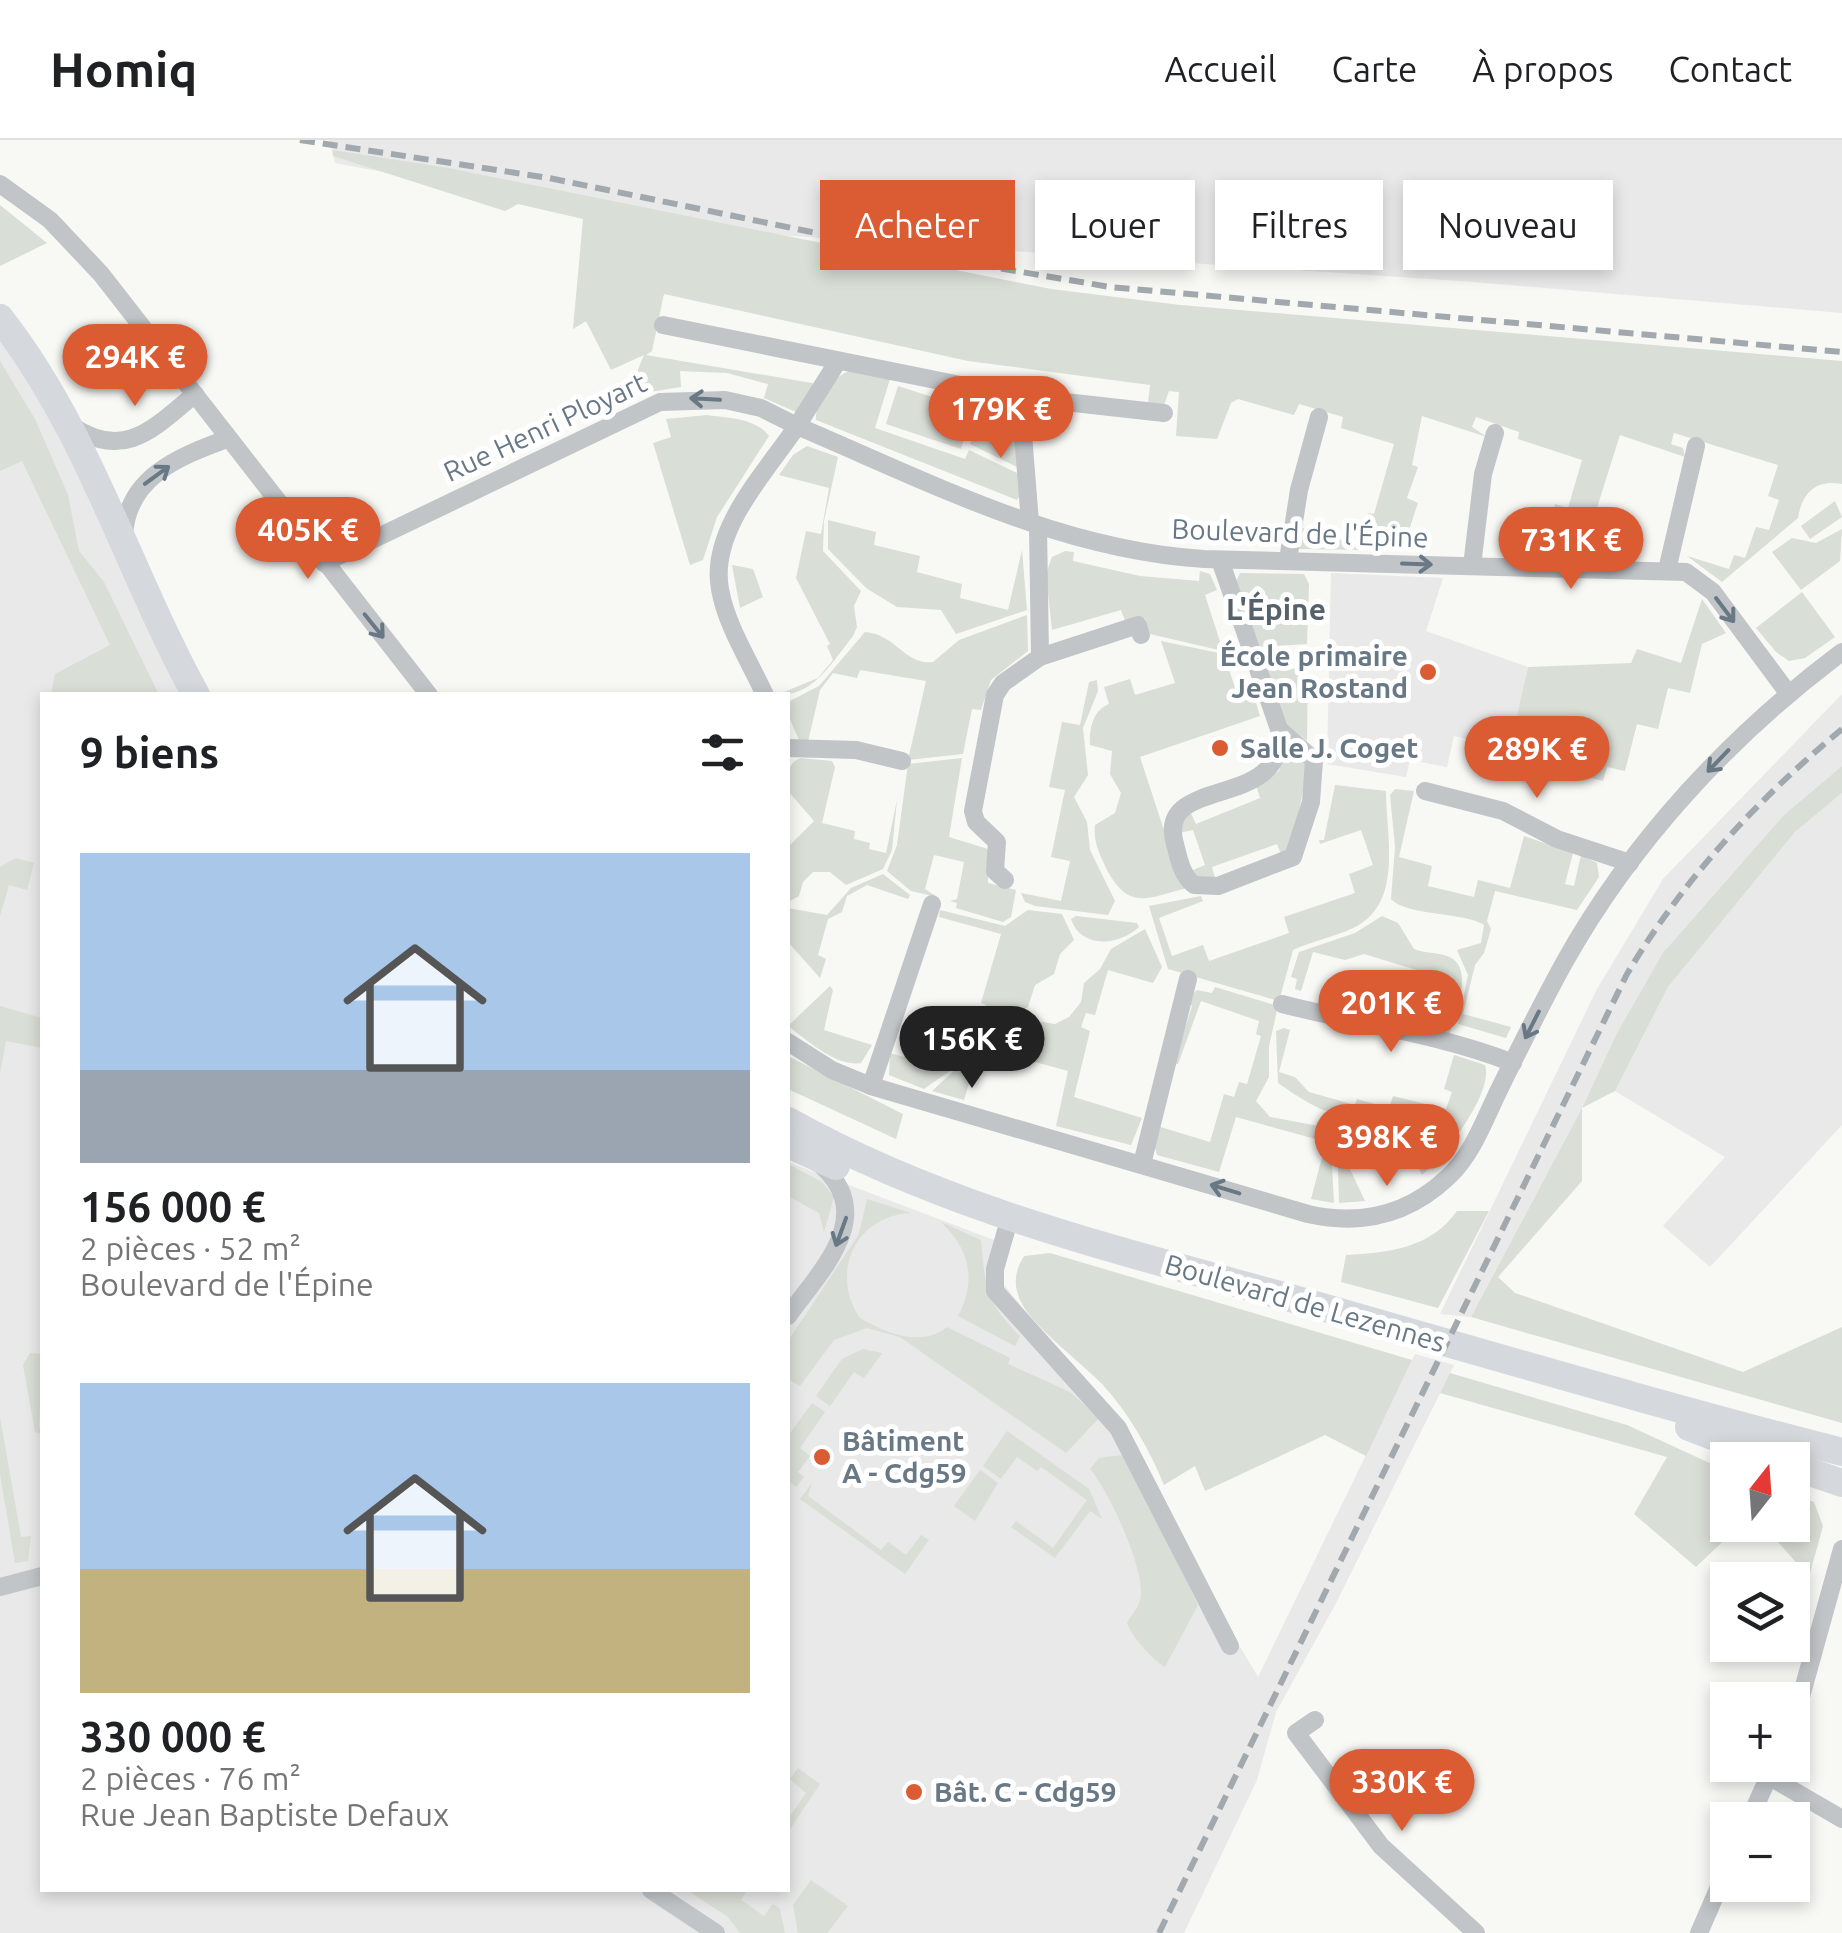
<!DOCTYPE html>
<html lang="fr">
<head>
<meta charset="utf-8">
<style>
	body { margin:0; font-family:Ubuntu,sans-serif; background:#f6f6f6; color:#202124; height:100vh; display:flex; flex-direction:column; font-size:38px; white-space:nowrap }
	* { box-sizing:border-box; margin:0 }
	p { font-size:32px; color:#757577 }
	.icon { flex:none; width:55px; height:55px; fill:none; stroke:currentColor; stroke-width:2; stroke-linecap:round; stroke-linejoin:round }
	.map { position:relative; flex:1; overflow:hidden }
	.drawer { position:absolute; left:40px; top:552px; width:750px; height:1200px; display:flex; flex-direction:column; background:#fff; border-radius:0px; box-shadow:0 5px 15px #0003 }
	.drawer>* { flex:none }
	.hud { position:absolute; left:820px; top:40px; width:870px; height:90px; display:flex; gap:20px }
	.needle { width:65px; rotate:17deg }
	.tools { position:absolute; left:1710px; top:1302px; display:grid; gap:20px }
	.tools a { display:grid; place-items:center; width:100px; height:100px; border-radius:0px; background:#fff; box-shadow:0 5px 15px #0003; font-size:50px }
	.price { position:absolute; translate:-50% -85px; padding:0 22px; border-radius:35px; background:#db5b32; color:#fff; font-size:32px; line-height:65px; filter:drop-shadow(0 2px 5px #0008) }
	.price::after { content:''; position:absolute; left:50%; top:60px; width:30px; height:22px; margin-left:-15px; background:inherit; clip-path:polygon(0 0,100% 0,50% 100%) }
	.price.current { background:#222; color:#fff }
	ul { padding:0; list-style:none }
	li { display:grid; align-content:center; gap:20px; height:530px; padding:0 40px }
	li span { display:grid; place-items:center; height:310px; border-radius:0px; color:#555 }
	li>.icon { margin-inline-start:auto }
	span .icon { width:180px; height:180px; fill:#fffc; stroke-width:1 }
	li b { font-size:42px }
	h2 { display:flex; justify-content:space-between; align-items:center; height:120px; padding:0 40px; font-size:42px }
	.pill { padding:0 35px; border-radius:0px; background:#fff; box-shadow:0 5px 15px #0003; font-size:35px; line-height:90px }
	.pill.current { background:#db5b32; color:#fff }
	header { display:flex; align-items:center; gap:60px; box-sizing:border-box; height:140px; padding:0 50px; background:#fff; border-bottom:2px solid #e0e0e0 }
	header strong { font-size:48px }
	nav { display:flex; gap:55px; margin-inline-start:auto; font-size:35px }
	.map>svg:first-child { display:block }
	.built { fill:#e8e9e8 }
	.green { fill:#d9ded6 }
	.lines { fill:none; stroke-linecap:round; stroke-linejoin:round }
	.street { stroke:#c1c5c8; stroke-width:18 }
	.primary { stroke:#d5d9dd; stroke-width:28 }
	.rail { stroke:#a2a9ae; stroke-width:6; stroke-dasharray:15 8; stroke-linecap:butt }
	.oneway { stroke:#687885 }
	.poi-dot { fill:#db5b32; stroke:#fff; stroke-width:4 }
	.labels { text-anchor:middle; stroke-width:10; stroke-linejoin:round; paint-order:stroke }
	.street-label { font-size:28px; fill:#687885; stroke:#fff }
	.poi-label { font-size:28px; font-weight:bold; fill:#687885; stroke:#fff; text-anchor:start }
	.neighbourhood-label { font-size:30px; font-weight:bold; fill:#56616a; stroke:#fff }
</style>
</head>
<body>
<header>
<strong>Homiq</strong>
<nav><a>Accueil</a><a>Carte</a><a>À propos</a><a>Contact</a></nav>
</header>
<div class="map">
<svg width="1842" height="1793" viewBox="0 0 1842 1793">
	<rect width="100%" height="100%" fill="#f8f8f5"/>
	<g class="built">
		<polygon points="329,0 1842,0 1842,173 1474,142 687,89 335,23"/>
		<polygon points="0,171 196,555 42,555 42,1750 788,1750 788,1022 1010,1106 1000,1140 1078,1236 1258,1537 1415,1214 1454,1225 1335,1465 1276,1572 1257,1640 1184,1793 0,1793"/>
		<polygon points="1331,433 1443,438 1426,491 1528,527 1510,609 1454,596 1447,627 1410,620 1406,637 1327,624"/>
		<polygon points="1842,554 1842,626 1785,674 1616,895 1582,968 1471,1177 1440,1174 1597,849 1663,739"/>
		<polygon points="1842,653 1842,985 1710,1127 1663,1086 1725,1017 1615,951 1668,847 1795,692"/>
	</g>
	<g class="green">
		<path d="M 333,10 L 448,28 L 1051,149 L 1180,165 L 1842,221 L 1842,344 C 1816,339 1802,353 1798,378 L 1722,442 L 1687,416 L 1729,429 L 1734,415 L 1745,418 L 1756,387 L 1769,390 L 1779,360 L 1768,356 L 1778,325 L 1674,293 L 1671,304 L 1683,308 L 1685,317 L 1620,295 L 1595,374 L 1606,379 L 1599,401 L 1550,400 L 1545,414 L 1529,413 L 1535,394 L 1545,396 L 1555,364 L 1568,368 L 1582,320 L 1518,299 L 1519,292 L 1476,277 L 1472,287 L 1487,297 L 1422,276 L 1412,325 L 1418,327 L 1407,358 L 1418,363 L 1402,411 L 1399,397 L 1367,395 L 1363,410 L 1298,409 L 1299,387 L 1358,404 L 1368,373 L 1374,374 L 1394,304 L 1341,288 L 1343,277 L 1299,264 L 1294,275 L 1238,259 L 1231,263 L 1217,299 L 1176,296 L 1179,252 L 1169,251 L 1164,265 L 1148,264 L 1150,245 L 968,221 L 664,154 L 652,211 L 646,215 L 818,244 L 796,272 L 764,258 L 768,244 L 727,233 L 680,231 L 681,247 L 643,253 L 637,232 L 644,215 L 611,230 L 586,181 L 573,189 L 583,79 L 518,64 L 505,71 L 333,16 Z"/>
		<polygon points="0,65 47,103 0,126"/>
		<polygon points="0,221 35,279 68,355 79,411 104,442 159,555 51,555 55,534 110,505 22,321 0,331"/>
		<path d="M 849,231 L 890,239 L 875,288 L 965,319 L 969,310 L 1021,335 L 1022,352 L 1017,360 L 816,280 C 815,261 831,238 849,231 Z"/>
		<polygon points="898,246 973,270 961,309 886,284"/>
		<polygon points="986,258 1013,264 1021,329 970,304"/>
		<path d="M 707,275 C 727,278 756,278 769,296 L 717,377 L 703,420 L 690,425 L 653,303 L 671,297 L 666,279 Z"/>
		<path d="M 807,306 L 838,317 L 824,381 L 823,411 L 861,451 L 854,466 L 857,487 L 853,496 C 832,522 813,557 779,554 L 818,538 L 833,520 L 827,506 L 830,504 L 796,438 L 806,391 L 821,394 L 829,348 L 779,335 L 793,315 Z"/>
		<polygon points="1835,361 1842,377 1810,399 1801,386"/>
		<polygon points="828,380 876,392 874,405 920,416 917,432 962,444 960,458 1008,470 1022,410 1027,470 956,494 941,470 897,467 866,448 828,409"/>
		<polygon points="1842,389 1840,421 1801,450 1772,412 1792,398 1816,403"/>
		<polygon points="1065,411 1074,412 1073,421 1140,436 1199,441 1200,431 1210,434 1217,450 1205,455 1223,511 1150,494 1145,478 1126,483 1121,470 1052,490 1046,434 1052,417"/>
		<polygon points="732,425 753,429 763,457 740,468"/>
		<polygon points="1240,433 1304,434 1309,444 1307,504 1260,507 1236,442"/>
		<polygon points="1802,452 1835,497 1805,518 1789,521 1776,512 1756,488"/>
		<polygon points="1702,459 1726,493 1702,504 1690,553 1668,548 1658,589 1637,584 1625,631 1607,627 1603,641 1534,624 1535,618 1509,611 1528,527 1631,523 1637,509 1681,523"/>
		<path d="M 1027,475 L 1028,511 L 991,540 L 981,570 L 972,569 L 963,614 L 908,620 L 926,541 L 860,530 L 857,538 L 833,533 L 820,550 L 808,602 L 799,600 L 788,575 L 788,562 L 819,546 L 865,492 C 897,495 904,525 933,522 L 959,500 Z"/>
		<path d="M 1161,501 L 1224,514 L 1237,554 L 1252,549 L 1260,576 L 1140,617 L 1177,730 L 1187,748 C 1148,758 1129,771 1107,730 C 1100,715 1093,702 1095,685 L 1115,673 L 1121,653 L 1110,634 L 1112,611 L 1090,605 C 1089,589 1093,570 1109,564 L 1104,547 L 1130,539 L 1135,555 L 1175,543 Z"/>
		<polygon points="1308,528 1307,601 1283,581 1264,530"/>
		<polygon points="1097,540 1098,551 1083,588 1088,635 1074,657 1087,682 1090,710 1115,761 1108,775 1035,766 1025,762 1021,753 1061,761 1070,721 1051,717 1065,650 1049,647 1062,582 1080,585 1089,542"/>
		<polygon points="1286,605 1308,625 1292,707 1282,717 1277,704 1212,727 1216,741 1196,737 1193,730 1205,725 1193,690 1179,693 1183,676 1190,671 1196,684 1260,658 1256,645 1279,631"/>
		<path d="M 801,618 L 832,621 L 835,627 L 822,683 L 855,691 L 854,699 L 870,703 L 869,709 L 886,713 L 897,660 L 892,710 L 883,729 L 846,745 L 830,732 L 813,732 L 803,742 L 799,756 L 788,762 L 788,707 L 814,681 L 788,651 C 787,637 787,622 801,618 Z"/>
		<polygon points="962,618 949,697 988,709 988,743 1016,750 1011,777 1003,782 956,768 957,763 950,761 957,759 964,722 934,715 925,749 937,757 911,751 887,731 897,705 908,624"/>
		<polygon points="1842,626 1842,653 1795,692 1668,847 1615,951 1582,968 1582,1041 1498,1137 1515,1153 1743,1232 1842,1187 1842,1283 1471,1177 1582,968 1616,895 1663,813 1785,674"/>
		<path d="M 1335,645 L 1386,651 C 1386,696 1404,764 1353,788 C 1334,797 1313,801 1293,810 L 1279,861 L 1168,829 L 1149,766 L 1201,756 L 1203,761 L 1159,778 L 1172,816 L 1203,805 L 1209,821 L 1289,793 L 1284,777 L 1355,753 L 1349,734 L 1373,725 L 1361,690 L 1320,704 L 1319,700 L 1324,700 Z"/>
		<path d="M 1395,649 L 1414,651 L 1399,717 L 1432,726 L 1428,746 L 1474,757 L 1478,740 L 1510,748 L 1524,696 L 1573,713 L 1565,744 L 1574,746 L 1581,715 L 1597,723 L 1599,737 L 1577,770 L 1495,751 L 1487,781 L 1491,789 L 1484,813 L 1475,825 L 1463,874 L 1511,887 L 1506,898 L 1458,884 L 1468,835 L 1457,810 L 1481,803 L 1484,785 C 1465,772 1406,776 1391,759 L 1395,707 L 1390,655 Z"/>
		<polygon points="16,718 34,723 27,750 9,745 0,776 0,727"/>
		<polygon points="883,734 910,755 908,759 867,745 847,756 842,772 828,779 818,815 826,819 820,838 788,802 788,768 827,775 851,748"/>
		<polygon points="940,770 1005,786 1028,770 1062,774 1074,800 1060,814 1054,834 1035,845 1028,867 986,892 951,930 924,949 889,935 890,913 949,930 964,883 980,887 986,865 981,863 1001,794 939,777"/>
		<path d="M 1076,776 L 1137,783 L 1139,787 C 1119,806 1081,809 1071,779 Z"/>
		<path d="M 1382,776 L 1398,783 L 1414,809 C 1425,814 1444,812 1453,819 C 1473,834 1454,877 1449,896 L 1444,894 L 1456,842 L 1364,814 L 1345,820 L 1313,812 L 1301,851 L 1295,849 L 1297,839 L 1291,837 L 1299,812 L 1355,793 Z"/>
		<polygon points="1145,789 1162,827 1153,843 1108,830 1095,875 1086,873 1081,887 1090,891 1074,957 1142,978 1131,1005 1056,986 1068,931 980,907 964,960 932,951 1005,884 1024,879 1055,884 1069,877 1081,862 1084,843 1100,829 1111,809"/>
		<path d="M 830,846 L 833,850 L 824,890 L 872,905 L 861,923 C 836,927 807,900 788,886 Z"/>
		<polygon points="1215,847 1278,866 1269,906 1269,937 1256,961 1270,977 1330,988 1334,1063 1311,1059 1326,1002 1236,977 1219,1032 1157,1015 1153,1001 1157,986 1210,1002 1224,954 1234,957 1239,942 1247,944 1261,896 1256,894 1259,881 1201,861 1178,924 1169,923 1176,917 1192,866 1187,859 1197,850 1212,853"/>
		<polygon points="0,866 42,878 42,908 6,901 0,933"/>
		<path d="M 1284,888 L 1290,890 L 1279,932 L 1295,937 L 1309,952 L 1355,965 L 1357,959 L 1389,968 L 1393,956 L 1446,969 L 1452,952 L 1444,949 L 1454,915 L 1485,925 C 1494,953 1444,1017 1422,1035 L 1399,983 L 1340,1008 L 1365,1061 L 1339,1063 L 1337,996 L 1348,987 L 1368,988 L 1371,976 L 1362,971 C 1336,985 1302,959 1278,943 L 1276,891 Z"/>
		<polygon points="788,916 903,974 896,999 788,949"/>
		<polygon points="788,1024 822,1042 834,1057 824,1092 819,1073 788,1056"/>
		<path d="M 867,1059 L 911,1073 C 856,1075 829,1133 860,1178 C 885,1193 922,1208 947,1187 L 1010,1218 L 1008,1224 L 1070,1252 L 1099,1278 L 1066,1313 L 900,1197 L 867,1188 L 834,1200 L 800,1246 L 788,1239 L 788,1201 L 859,1094 Z"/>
		<path d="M 1457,1071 L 1489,1071 L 1438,1168 L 1341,1142 L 1346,1115 C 1388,1113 1431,1108 1457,1071 Z"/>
		<path d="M 941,1082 L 981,1100 C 985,1146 986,1163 1020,1196 L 1015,1206 L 958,1176 C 977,1140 970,1110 941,1082 Z"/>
		<path d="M 1050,1113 L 1412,1220 L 1366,1316 L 1325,1295 L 1205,1351 L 1195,1326 L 1164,1345 C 1149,1309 1129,1273 1102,1244 C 1081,1222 1031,1186 1020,1160 C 1013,1144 1015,1131 1024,1116 Z"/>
		<polygon points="863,1209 882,1213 864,1238 854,1232 830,1266 816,1256 842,1219"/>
		<polygon points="30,1213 42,1214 39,1287 42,1294 35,1292 23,1225"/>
		<polygon points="1450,1233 1627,1285 1727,1331 1728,1385 1740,1385 1696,1427 1634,1374 1667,1317 1440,1253"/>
		<polygon points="812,1263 825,1272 800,1308 810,1316 798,1332 804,1337 796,1347 788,1341 788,1296"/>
		<polygon points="0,1277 21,1397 31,1396 28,1421 15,1423 0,1334"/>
		<polygon points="1007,1291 1089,1349 1102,1379 1090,1371 1055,1418 1011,1387 1016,1381 1053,1408 1087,1360 1041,1327 1037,1331 1017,1317 1001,1339 983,1326"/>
		<path d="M 1121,1315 L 1129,1324 L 1198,1465 L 1165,1527 C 1153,1520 1132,1497 1127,1483 C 1132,1475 1141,1464 1141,1455 C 1143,1425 1109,1351 1090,1329 L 1099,1318 Z"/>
		<polygon points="980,1330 998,1343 975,1381 954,1366"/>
		<polygon points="812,1343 808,1356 881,1410 888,1402 906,1415 921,1395 929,1400 905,1434 800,1359"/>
		<polygon points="1793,1355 1814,1362 1823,1386 1809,1437 1763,1385 1792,1385"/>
		<polygon points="798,1628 820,1644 788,1692 788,1679 806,1653 790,1639"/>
		<polygon points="811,1740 848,1766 827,1793 798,1793 793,1765"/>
		<polygon points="687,1750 747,1750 741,1760 764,1776 773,1764 780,1769 785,1793 740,1793 728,1777"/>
	</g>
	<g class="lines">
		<g class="street">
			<polyline points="0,44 50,80 101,134 429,555"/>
			<polyline points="663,185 1020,257 1164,273"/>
			<polyline points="1020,257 1030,382"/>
			<path d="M 72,286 C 124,321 153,289 195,254"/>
			<path d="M 124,397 C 126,338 177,317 227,299"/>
			<path d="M 1220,420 L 1279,589 C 1288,673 1154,633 1175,704 C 1179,719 1181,734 1194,745 L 1218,746 L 1293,717 L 1311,662 L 1314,620 L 1279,589"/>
			<polyline points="1288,420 1299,350 1319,277"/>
			<polyline points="324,423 660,262 725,260 761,268 797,286 838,221"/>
			<polyline points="1472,426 1483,334 1495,293"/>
			<polyline points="1667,430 1696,306"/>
			<polyline points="1040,517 1138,485 1141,495"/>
			<path d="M 765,555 C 750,522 726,485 720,449 C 709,390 767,331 797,286 C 929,342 1059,410 1204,419 L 1686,432 L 1713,452 L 1788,553"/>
			<polyline points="788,608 856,610 902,621"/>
			<polyline points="1425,651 1503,671 1557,699 1630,723"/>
			<polyline points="1005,740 995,731 997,702 976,682 973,671 995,555 1003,543 1040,517 1038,386"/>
			<path d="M 1282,864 C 1359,884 1439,894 1513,923"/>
			<path d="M 788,902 L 832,930 L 871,946 L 1308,1074 C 1361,1086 1408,1075 1448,1037 C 1472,1015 1484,981 1498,952 C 1519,909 1541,865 1564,823 C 1632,701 1731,595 1842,512"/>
			<polyline points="871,946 932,764"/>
			<polyline points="1142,1024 1188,839"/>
			<polyline points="1010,1077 995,1129 995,1151 1118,1288 1230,1506"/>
			<path d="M 788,1176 C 821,1130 878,1076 821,1025"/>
			<polyline points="0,1447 42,1436"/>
			<polyline points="1315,1580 1296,1593 1381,1706 1476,1793"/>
			<polyline points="1792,1589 1842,1409"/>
			<polyline points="1770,1637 1842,1679"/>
			<polyline points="1749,1680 1774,1625"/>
			<polyline points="651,1750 716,1793"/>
			<polyline points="1699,1793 1728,1726"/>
		</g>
		<g class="primary">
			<path d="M 0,178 C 89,292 127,429 196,555"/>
			<path d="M 788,981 C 945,1069 1122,1111 1294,1159 C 1477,1211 1658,1265 1842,1312"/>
			<polyline points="788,1004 836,1026"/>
			<polyline points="1689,1287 1774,1320"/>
			<polyline points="1792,1326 1842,1343"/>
		</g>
		<g class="rail">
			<polyline points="300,0 549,38 933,117 1110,147 1842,212"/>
			<path d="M 1159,1793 L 1627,834 C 1684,738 1757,660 1842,589"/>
		</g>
	</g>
	<defs><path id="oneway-shaft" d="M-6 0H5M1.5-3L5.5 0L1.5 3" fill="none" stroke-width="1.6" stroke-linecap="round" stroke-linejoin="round" transform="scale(2.5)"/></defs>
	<g class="oneway">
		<use href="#oneway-shaft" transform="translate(705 259) rotate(-177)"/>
		<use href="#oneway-shaft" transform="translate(157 335) rotate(-36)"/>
		<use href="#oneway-shaft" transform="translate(1417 424) rotate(2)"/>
		<use href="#oneway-shaft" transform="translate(1725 470) rotate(53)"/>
		<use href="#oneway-shaft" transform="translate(374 486) rotate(51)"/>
		<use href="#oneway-shaft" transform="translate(1718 621) rotate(134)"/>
		<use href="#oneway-shaft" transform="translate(1532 885) rotate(117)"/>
		<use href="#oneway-shaft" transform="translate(1225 1049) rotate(-163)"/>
		<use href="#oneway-shaft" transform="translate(841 1092) rotate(110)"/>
	</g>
	<g class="poi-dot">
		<circle cx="1428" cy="532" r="10"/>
		<circle cx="1220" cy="608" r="10"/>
		<circle cx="822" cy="1317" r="10"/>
		<circle cx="914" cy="1652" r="10"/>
	</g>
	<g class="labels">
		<g class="street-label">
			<text transform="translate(545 287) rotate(-25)" y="10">Rue Henri Ployart</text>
			<text transform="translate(1300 393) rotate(2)" y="10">Boulevard de l'Épine</text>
			<text transform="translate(1305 1163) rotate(16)" y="10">Boulevard de Lezennes</text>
		</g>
		<g class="poi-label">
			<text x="1408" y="526" text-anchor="end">École primaire<tspan x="1408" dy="32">Jean Rostand</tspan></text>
			<text x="1240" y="618">Salle J. Coget</text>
			<text x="842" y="1311">Bâtiment<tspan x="842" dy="32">A - Cdg59</tspan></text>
			<text x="934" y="1662">Bât. C - Cdg59</text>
		</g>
		<g class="neighbourhood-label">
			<text x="1276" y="480">L'Épine</text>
		</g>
	</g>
</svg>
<div class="tools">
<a><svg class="needle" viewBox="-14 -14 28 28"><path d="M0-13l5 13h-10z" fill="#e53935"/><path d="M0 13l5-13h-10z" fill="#757577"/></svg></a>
<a><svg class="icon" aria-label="layers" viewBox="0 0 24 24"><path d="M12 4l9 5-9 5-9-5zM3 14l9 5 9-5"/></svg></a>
<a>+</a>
<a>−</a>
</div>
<b class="price" style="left:135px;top:269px">294K €</b>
<b class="price" style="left:1001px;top:321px">179K €</b>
<b class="price" style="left:308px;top:442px">405K €</b>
<b class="price" style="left:1571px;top:452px">731K €</b>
<b class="price" style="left:1537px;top:661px">289K €</b>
<b class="price" style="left:1391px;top:915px">201K €</b>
<b class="price current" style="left:972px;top:951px">156K €</b>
<b class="price" style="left:1387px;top:1049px">398K €</b>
<b class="price" style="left:1402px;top:1694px">330K €</b>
<div class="hud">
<a class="pill current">Acheter</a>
<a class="pill">Louer</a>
<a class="pill">Filtres</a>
<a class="pill">Nouveau</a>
</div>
<section class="drawer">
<h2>9 biens<svg class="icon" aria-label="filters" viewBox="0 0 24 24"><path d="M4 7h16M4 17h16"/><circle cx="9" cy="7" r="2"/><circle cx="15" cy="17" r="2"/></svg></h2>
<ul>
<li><span style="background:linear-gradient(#a9c7e8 70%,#9aa5b1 0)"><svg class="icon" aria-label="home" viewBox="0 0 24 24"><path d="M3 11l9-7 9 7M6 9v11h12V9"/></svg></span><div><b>156 000 €</b><p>2 pièces · 52 m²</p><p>Boulevard de l'Épine</p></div></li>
<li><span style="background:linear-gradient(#a9c7e8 60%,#c2b280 0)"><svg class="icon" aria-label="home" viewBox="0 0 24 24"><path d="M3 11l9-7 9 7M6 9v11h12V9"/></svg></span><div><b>330 000 €</b><p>2 pièces · 76 m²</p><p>Rue Jean Baptiste Defaux</p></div></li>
</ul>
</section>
</div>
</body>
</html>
